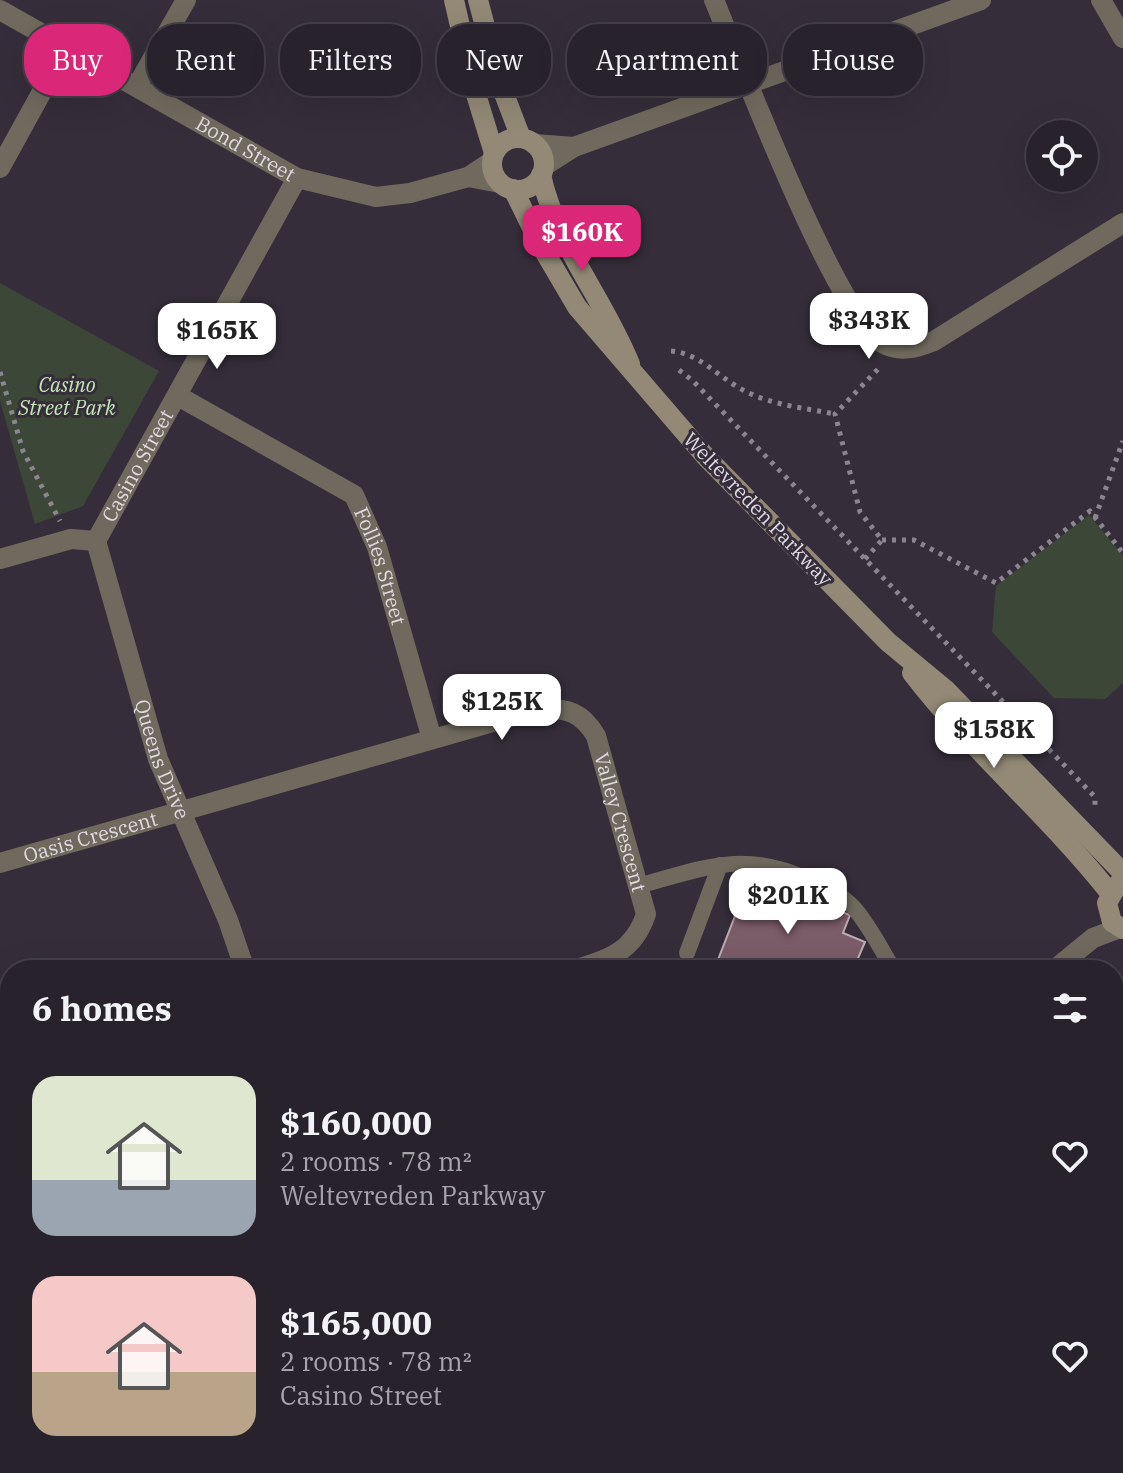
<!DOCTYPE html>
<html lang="en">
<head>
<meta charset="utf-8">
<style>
	body { margin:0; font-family:"IBM Plex Serif",serif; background:#342f38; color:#f1f3f6; height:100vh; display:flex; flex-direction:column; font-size:30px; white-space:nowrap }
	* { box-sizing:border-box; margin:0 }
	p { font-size:26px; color:#a5a4a9 }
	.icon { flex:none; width:44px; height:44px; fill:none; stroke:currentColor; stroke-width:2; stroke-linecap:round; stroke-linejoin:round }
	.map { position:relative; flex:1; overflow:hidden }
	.panel { position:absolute; left:0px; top:960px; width:1124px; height:514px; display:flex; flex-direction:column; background:#28222c; border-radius:32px 32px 0 0; box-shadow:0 8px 32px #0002,0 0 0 2px #443f48 }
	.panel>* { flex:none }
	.banner { position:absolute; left:24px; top:24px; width:1076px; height:72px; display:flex; gap:16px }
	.tools { position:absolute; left:1026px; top:120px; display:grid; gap:16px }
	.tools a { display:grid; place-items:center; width:72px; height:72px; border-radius:50%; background:#28222c; box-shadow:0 8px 32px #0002,0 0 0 2px #443f48; font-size:40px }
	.price { position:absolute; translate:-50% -68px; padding:0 18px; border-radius:16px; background:#fff; color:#222; font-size:26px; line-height:52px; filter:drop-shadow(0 2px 4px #0008) }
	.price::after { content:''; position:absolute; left:50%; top:48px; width:24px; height:18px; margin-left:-12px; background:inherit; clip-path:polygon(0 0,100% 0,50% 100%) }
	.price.current { background:#db2777; color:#fff }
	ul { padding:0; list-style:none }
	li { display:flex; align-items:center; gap:24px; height:200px; padding:0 32px }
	li span { display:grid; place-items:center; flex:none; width:224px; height:160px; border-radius:24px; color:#555 }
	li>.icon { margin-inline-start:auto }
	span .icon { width:96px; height:96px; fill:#fffc; stroke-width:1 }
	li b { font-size:34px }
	h2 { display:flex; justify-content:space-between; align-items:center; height:96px; padding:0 32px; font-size:34px }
	.tag { padding:0 28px; border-radius:32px; background:#28222c; box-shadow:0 8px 32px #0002,0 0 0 2px #443f48; font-size:28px; line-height:72px }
	.tag.current { background:#db2777; color:#fff }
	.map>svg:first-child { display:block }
	.green { fill:#3c4737 }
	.building { fill:#7b5c69; stroke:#beacb3; stroke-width:2 }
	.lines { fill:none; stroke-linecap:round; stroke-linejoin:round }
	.path { stroke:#8b858f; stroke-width:5; stroke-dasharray:4 6; stroke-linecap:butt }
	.lane { stroke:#706a5e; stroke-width:16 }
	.street { stroke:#706a5e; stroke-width:20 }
	.secondary { stroke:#938976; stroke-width:20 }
	.labels { text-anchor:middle; stroke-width:6; stroke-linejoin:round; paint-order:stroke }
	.street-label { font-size:20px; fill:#dedae2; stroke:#352e3a }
	.park-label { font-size:20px; font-style:italic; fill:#c5e7b7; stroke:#352e3a }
</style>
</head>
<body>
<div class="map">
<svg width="1123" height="1473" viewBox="0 0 1123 1473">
	<rect width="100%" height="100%" fill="#352e3a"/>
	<g class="green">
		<polygon points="0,283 159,371 83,506 35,524 0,401"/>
		<polygon points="1089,515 1123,555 1123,683 1105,699 1054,698 992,632 996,586"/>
	</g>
	<g class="building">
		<polygon points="767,883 850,915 843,933 865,942 853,970 714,970 744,893 761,899"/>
		<polygon points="1123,1210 1123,1319 1114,1319 1114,1215"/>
	</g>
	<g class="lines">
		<g class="path">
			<path d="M 671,351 C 699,353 718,377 743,390 C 770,405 805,408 835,414"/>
			<polyline points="679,370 693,381 1095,797 1095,808"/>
			<polyline points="0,372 23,451 60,521"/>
			<polyline points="1095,518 1123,441"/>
			<polyline points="882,540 914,540 996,583 1090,511 1123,553"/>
			<polyline points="865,559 882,540 860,512 835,414 880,367"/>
		</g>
		<g class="lane">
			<path d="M 641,885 C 705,868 743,850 807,879 C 825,887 841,894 854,908 C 870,926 881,950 894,970"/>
			<polyline points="687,953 720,865"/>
		</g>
		<g class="street">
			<path d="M 714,0 C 740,62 836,315 882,343 C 900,353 917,348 934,341 L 1123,223"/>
			<polyline points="1101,0 1123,38"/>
			<path id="s1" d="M 0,10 L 297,178 L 376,197 L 410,193 L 468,177 L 492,161"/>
			<polyline points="137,86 186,0"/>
			<polyline points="534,144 574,147"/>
			<polyline points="544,166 574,147 981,0"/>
			<polyline points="0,168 66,48"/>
			<polyline points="468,177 500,183"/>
			<path id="s2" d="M 178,396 L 354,495 L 377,547 L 432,739"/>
			<path id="s3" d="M 96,541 L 158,759 L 228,920 L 245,970"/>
			<path id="s4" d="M 96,541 L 297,178"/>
			<polyline points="0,559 71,539 96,541"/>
			<path id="s5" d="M 0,863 L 542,708 C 568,709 582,712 596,736 L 646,914 C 634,951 609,960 573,970"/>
			<polyline points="1054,970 1093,938 1120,928"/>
			<polyline points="0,1131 10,1129"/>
			<polyline points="0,1449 10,1448"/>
			<polyline points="386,1464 389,1473"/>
		</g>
		<g class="secondary">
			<polyline points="454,0 475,91 494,153"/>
			<polyline points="478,0 500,83 521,138"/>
			<circle cx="518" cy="164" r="26"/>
			<path d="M 541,175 C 556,244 604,299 630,364"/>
			<polyline points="513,189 540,244 577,307 706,457 888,642 946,690 1123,873"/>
			<path d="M 912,673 C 972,751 1049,816 1110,893"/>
			<polyline points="1118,884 1107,903 1112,922 1123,929"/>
		</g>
	</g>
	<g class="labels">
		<g class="street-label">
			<text dy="7" stroke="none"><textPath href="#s1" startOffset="282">Bond Street</textPath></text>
			<text dy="7" stroke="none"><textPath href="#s4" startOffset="86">Casino Street</textPath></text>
			<text transform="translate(758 509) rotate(46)" y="7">Weltevreden Parkway</text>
			<text dy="7" stroke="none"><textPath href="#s2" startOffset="278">Follies Street</textPath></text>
			<text dy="7" stroke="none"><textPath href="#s3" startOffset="228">Queens Drive</textPath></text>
			<text dy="7" stroke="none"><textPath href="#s5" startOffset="718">Valley Crescent</textPath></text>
			<text dy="7" stroke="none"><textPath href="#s5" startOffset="94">Oasis Crescent</textPath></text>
		</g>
		<g class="park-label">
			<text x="67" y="392">Casino<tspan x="67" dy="23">Street Park</tspan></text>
		</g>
	</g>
</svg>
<div class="tools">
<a><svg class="icon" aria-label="locate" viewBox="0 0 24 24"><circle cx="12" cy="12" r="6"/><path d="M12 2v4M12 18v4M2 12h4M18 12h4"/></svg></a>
</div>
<b class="price current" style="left:582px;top:273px">$160K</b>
<b class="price" style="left:869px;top:361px">$343K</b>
<b class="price" style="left:217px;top:371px">$165K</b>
<b class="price" style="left:502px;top:742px">$125K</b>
<b class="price" style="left:994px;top:770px">$158K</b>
<b class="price" style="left:788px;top:936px">$201K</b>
<div class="banner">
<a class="tag current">Buy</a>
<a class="tag">Rent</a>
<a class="tag">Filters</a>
<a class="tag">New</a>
<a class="tag">Apartment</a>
<a class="tag">House</a>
</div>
<section class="panel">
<h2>6 homes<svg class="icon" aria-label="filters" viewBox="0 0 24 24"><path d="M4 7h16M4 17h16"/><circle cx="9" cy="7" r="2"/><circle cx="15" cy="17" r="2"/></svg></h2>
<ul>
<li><span style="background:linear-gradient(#dfe7d0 65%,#9aa5b1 0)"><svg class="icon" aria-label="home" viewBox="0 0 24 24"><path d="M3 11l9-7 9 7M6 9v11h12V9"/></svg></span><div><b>$160,000</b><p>2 rooms · 78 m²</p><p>Weltevreden Parkway</p></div><svg class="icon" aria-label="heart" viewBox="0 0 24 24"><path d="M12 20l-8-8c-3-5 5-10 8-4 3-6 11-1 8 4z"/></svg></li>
<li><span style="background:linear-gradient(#f6c9c9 60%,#b9a48a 0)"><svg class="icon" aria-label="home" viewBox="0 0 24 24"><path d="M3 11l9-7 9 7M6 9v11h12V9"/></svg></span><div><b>$165,000</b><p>2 rooms · 78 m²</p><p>Casino Street</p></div><svg class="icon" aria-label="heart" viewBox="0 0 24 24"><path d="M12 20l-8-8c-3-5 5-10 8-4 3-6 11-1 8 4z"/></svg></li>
</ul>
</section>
</div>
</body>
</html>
